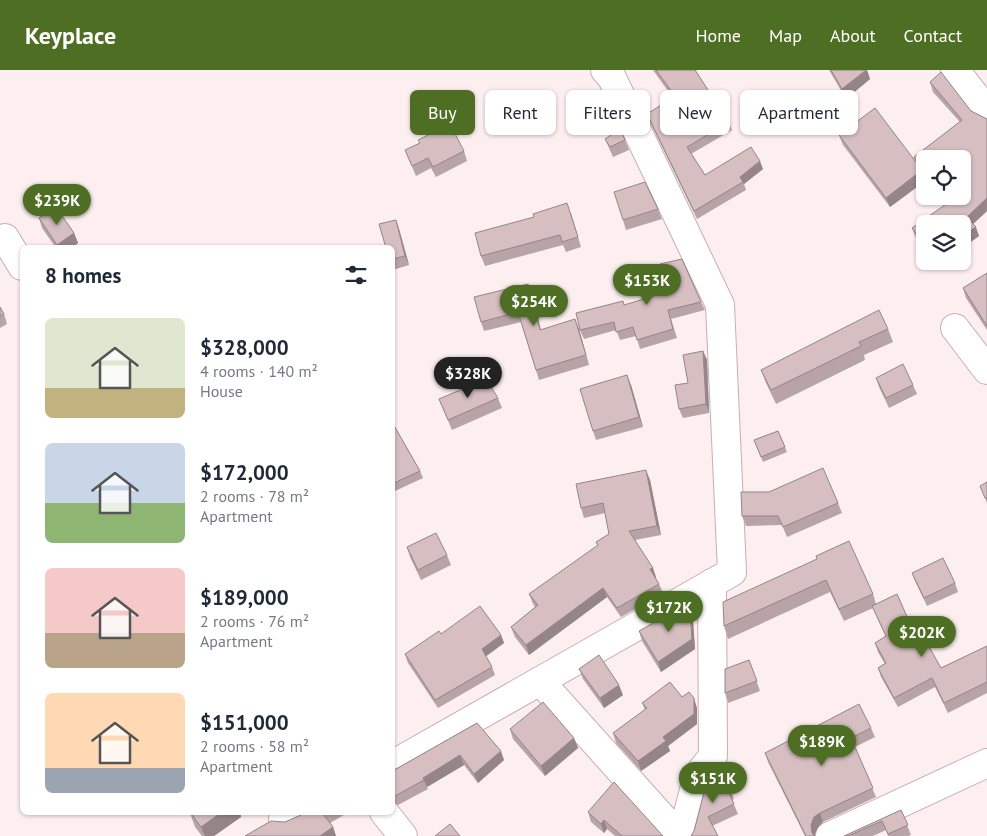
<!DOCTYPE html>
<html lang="en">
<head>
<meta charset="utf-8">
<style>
	body { margin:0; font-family:"PT Sans",sans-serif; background:#f6f6f7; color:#1f2937; height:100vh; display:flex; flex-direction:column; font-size:19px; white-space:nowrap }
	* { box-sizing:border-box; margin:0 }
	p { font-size:16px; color:#747a83 }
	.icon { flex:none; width:28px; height:28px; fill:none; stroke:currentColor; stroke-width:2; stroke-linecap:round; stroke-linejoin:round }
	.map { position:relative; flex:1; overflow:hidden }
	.side { position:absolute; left:20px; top:175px; width:375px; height:570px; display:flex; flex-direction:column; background:#fff; border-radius:8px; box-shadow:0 1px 4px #0004 }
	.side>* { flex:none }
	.hud { position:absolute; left:410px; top:20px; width:475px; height:45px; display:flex; gap:10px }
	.fabs { position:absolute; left:916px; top:80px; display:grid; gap:10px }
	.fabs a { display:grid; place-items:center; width:55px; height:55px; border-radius:8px; background:#fff; box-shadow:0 1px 4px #0004; font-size:25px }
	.price { position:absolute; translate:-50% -42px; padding:0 11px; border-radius:18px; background:#4e6e24; color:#fff; font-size:16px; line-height:32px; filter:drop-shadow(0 1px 2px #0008) }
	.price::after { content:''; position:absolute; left:50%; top:30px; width:15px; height:11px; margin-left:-8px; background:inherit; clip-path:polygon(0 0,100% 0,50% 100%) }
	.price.current { background:#222; color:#fff }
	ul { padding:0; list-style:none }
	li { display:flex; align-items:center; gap:15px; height:125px; padding:0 25px }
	li span { display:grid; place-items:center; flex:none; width:140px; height:100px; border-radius:8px; color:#555 }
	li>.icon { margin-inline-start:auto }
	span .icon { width:60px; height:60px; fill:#fffc; stroke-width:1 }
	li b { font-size:21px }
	h2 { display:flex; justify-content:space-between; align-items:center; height:60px; padding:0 25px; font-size:21px }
	.chip { padding:0 18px; border-radius:8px; background:#fff; box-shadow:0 1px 4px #0004; font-size:18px; line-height:45px }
	.chip.current { background:#4e6e24; color:#fff }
	header { display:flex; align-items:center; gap:30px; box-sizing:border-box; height:70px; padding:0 25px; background:#4e6e24; color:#fff }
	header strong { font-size:24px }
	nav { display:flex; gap:28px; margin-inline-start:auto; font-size:18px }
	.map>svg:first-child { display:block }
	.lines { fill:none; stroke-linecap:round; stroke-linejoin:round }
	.minor-casing { stroke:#c7afb2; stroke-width:30 }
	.minor { stroke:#fff; stroke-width:28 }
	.wall { fill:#b8a3a6 }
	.shaded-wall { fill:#968587 }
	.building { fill:#d6bec1; stroke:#968587 }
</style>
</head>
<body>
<header>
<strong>Keyplace</strong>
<nav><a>Home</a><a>Map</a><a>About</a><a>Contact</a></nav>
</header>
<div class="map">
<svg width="987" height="766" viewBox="0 0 987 766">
	<rect width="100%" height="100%" fill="#fdeef0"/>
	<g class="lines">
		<defs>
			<g id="minor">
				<polyline points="955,0 987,41"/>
				<polyline points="5,168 22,196"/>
				<polyline points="955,258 987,300"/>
				<polyline points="540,611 679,766"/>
				<polyline points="392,695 732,502 720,235 612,8 605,0"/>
				<polyline points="384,742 403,766"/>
				<polyline points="283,749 298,742"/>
				<polyline points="682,766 698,705 713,686 712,513"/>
				<polyline points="830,766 987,693"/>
			</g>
		</defs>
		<use href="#minor" class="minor-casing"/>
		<use href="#minor" class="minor"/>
	</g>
	<g class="wall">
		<polygon points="653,0 697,0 695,1 729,52 732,60 691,84 705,105 763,99 744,114 746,120 697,149 650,52 647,44 673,28"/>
		<polygon points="829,0 867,0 870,9 846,29"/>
		<polygon points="930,12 971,41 987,49 987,141 973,154 979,166 962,178 962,154 925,154 925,181 916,168 912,158 946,134 940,126 962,126 925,89 925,106 924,105 925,111 890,137 843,75 839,65 916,92 914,87 960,52 933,22"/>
		<polygon points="605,69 625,70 629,80 613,87"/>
		<polygon points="405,80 464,81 467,91 436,107 431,98 416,106"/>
		<polygon points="658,139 662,149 626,160 623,150"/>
		<polygon points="571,143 581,177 566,182 563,175 485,196 481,186"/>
		<polygon points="39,148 74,163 78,173 71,178 56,178 42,158"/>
		<polygon points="396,150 399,159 409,195 393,200 392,178"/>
		<polygon points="987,203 987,260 966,228 963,218"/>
		<polygon points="528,214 532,224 541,260 579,259 589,295 539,310 521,252 484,261 481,252"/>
		<polygon points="701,232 705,240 671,249 677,268 640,279 636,266 620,270 616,260 584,269 580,260 625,235"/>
		<polygon points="0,237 4,244 7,254 0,258"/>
		<polygon points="888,259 893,272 864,285 865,290 776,334 766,313 761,300"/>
		<polygon points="703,281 707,290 709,343 683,348 679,339 688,313"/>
		<polygon points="876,308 913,315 917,324 889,338 879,317"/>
		<polygon points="631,315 643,357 596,370 593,361"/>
		<polygon points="498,328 502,338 452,360 439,329"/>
		<polygon points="392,352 420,401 423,408 393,422 392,420"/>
		<polygon points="778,361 787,382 763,392 754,370"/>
		<polygon points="650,410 661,465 635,470 656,507 655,508 659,514 663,523 621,547 607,527 529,585 515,567 511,557 535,537 533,534 529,524 598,476 596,472 609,464 605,443 584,448 581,438"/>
		<polygon points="987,412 987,433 980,416"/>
		<polygon points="838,433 842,443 787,467 782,455 746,456 742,446"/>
		<polygon points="407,477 447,485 451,495 421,510 410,487"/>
		<polygon points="817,489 873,524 876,534 917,569 941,598 987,576 987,623 948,643 935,617 898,637 881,607 878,598 885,594 878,582 875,573 886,567 873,538 844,551 830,522 728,569 724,556"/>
		<polygon points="912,503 955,513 958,522 927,536 915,511"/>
		<polygon points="693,551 695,579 661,602 642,571 639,561"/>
		<polygon points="441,564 501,565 504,573 486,586 492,597 495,605 438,638 408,593 405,584"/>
		<polygon points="749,590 760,621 728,633 725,623"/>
		<polygon points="579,599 623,625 604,638 583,609"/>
		<polygon points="682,627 697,638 697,654 668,676 670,681 641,701 616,673 613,663 645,640 642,633"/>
		<polygon points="477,653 504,690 478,713 464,695 427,717 428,719 398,735 392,730 392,700 396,699"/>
		<polygon points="871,658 875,667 855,677 876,727 823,752 818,757 815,764 815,766 805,766 768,692 765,683"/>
		<polygon points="510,659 574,668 578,678 545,706 513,669"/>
		<polygon points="708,707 731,720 734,729 732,730 738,744 712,756 694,761"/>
		<polygon points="901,740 911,765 908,766 888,766 886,760 873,766 844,766"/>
		<polygon points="240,742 241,747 214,766 202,766 195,757 190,743"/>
		<polygon points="303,742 349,742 330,753 333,757 336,766 245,766 285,752 301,745"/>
		<polygon points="588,742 663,766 615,766 607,759 604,763 591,752"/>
	</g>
	<g class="shaded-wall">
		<polygon points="867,0 870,9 846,29 842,19"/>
		<polygon points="760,91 763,99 744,114 740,107"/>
		<polygon points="922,100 925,108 925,111 890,137 886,128"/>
		<polygon points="987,128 987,141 971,156 967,147"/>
		<polygon points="396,150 399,159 409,195 405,186"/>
		<polygon points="976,157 979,166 962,178 962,166"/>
		<polygon points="74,163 78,173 71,178 58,178 57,175"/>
		<polygon points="934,191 944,191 936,197"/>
		<polygon points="528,214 532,224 543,270 540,260"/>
		<polygon points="575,249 579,259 589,295 586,285"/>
		<polygon points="703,281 707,290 709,343 706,334"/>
		<polygon points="627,305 631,315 643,357 639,347"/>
		<polygon points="646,400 650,410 661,465 657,456"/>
		<polygon points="653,498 656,507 653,509 650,499"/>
		<polygon points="603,518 607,527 529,585 526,575"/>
		<polygon points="690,541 693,551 695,579 661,602 658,592"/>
		<polygon points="501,565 504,573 485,587 482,579"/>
		<polygon points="619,615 623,625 604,638 600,628"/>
		<polygon points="694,628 697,638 697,654 668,676 670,681 641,701 638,691 663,667"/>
		<polygon points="574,668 578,678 545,706 541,696"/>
		<polygon points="501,681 504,690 478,713 474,704"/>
		<polygon points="460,685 464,695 427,717 423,708"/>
		<polygon points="222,742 240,742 241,747 214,766 205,766 201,757"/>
		<polygon points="820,743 823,752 818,757 815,764 815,766 812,763 811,755 814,747"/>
		<polygon points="604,750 607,759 604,763 601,754"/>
		<polygon points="333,757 336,766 320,766"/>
	</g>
	<g class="building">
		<polygon points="656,0 695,0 729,52 687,77 705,105 751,77 760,91 740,107 743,112 694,141 647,44 675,26"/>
		<polygon points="831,0 866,0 842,19"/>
		<polygon points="941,2 971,41 987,49 987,128 967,147 976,157 962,166 962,154 925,154 925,176 912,158 949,132 944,126 962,126 962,89 925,89 925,101 914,87 962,50 930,12"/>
		<polygon points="875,38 922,100 886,128 839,65"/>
		<polygon points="450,54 464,81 433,97 428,88 412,96 405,80 420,73 418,70"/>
		<polygon points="620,59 625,70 610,77 605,69"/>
		<polygon points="645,112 658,139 623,150 614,122"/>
		<polygon points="567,133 578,167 562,172 560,165 481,186 475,163 534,147 533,144"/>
		<polygon points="56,137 74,163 57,175 39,148"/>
		<polygon points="396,150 405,186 392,189 392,178 386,178 379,154"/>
		<polygon points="682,189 701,232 668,240 673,259 637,270 633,257 616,262 614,252 580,260 576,243 623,231 624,235 667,222 660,194"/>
		<polygon points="987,203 987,256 963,218"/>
		<polygon points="528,214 540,260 575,249 586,285 536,300 518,242 481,252 474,227"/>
		<polygon points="0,237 4,244 0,246"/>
		<polygon points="879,240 888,259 859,272 861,276 771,320 761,300"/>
		<polygon points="703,281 706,334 679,339 675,315 688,313 683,285"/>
		<polygon points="903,294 913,315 886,328 876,308"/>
		<polygon points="627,305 639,347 593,361 580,319"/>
		<polygon points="486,309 498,328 448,350 439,329"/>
		<polygon points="392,352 420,401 392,414"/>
		<polygon points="778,361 785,377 761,387 754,370"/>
		<polygon points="823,398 838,433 783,457 778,446 742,446 741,422 769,422"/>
		<polygon points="646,400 657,456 629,461 653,498 650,499 659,514 617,538 603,518 526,575 511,557 538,535 529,524 598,475 596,472 609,464 603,433 581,438 576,414"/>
		<polygon points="987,412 987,428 985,428 980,416"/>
		<polygon points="436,463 447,485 418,500 407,477"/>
		<polygon points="849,471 873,524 839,539 826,510 724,556 723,532 817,489 816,486"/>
		<polygon points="943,488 955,513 924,528 912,503"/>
		<polygon points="897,524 917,569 923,566 941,598 987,576 987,612 944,633 932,608 894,628 878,598 886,593 875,573 886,566 872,536"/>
		<polygon points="480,536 501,565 482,579 492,597 435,630 405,584 439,561 441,564"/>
		<polygon points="683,536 690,541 692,569 658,592 639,561"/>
		<polygon points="599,585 619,615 600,628 579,599"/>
		<polygon points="749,590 757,611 725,623 725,599"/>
		<polygon points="670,612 682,627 689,622 694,628 694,644 663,667 666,671 638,691 613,663 647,638 642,633"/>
		<polygon points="543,632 574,668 541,696 510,659"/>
		<polygon points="859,634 871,658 851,668 873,718 820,743 814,747 811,755 812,763 815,766 806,766 765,683"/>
		<polygon points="477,653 501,681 474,704 460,685 423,708 424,710 395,726 392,724 392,700 396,699"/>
		<polygon points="722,701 731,720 728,721 734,734 708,747 718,766 691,766 694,761 708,707"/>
		<polygon points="614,712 663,766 622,766 604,750 601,754 588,742"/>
		<polygon points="901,740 908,755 888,764 882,751 848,766 844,766"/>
		<polygon points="190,742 222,742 201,757"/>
		<polygon points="303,742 325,742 323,744 333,757 320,766 245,766 271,751 285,752 301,745"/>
		<polygon points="450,754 460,766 435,766"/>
	</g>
</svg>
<div class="fabs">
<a><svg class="icon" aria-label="locate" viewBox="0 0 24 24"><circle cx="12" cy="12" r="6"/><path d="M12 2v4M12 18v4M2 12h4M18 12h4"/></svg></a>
<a><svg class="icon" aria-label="layers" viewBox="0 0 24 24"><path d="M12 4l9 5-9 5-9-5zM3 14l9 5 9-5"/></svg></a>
</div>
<b class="price" style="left:57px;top:156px">$239K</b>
<b class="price" style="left:647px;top:236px">$153K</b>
<b class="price" style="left:534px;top:257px">$254K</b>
<b class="price current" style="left:468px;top:329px">$328K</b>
<b class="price" style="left:669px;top:563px">$172K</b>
<b class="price" style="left:922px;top:588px">$202K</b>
<b class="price" style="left:822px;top:697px">$189K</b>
<b class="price" style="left:713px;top:734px">$151K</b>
<div class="hud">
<a class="chip current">Buy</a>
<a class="chip">Rent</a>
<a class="chip">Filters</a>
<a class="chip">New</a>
<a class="chip">Apartment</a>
</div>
<section class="side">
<h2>8 homes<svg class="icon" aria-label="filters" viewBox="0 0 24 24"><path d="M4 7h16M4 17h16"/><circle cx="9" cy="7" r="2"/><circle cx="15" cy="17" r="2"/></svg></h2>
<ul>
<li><span style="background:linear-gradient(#dfe7d0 70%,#c2b280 0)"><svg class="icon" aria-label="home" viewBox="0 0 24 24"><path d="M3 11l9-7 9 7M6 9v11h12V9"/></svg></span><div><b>$328,000</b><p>4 rooms · 140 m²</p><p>House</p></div></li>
<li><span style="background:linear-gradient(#c9d6e8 60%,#8fb573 0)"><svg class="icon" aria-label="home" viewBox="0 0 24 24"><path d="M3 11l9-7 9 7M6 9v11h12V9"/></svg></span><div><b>$172,000</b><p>2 rooms · 78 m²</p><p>Apartment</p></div></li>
<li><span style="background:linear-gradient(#f6c9c9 65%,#b9a48a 0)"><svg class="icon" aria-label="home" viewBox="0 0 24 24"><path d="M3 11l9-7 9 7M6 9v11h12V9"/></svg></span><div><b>$189,000</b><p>2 rooms · 76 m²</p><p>Apartment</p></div></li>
<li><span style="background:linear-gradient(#ffd9b3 75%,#9aa5b1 0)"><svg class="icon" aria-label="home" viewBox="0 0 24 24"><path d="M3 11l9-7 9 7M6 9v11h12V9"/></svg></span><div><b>$151,000</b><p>2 rooms · 58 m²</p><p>Apartment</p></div></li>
</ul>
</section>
</div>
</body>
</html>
